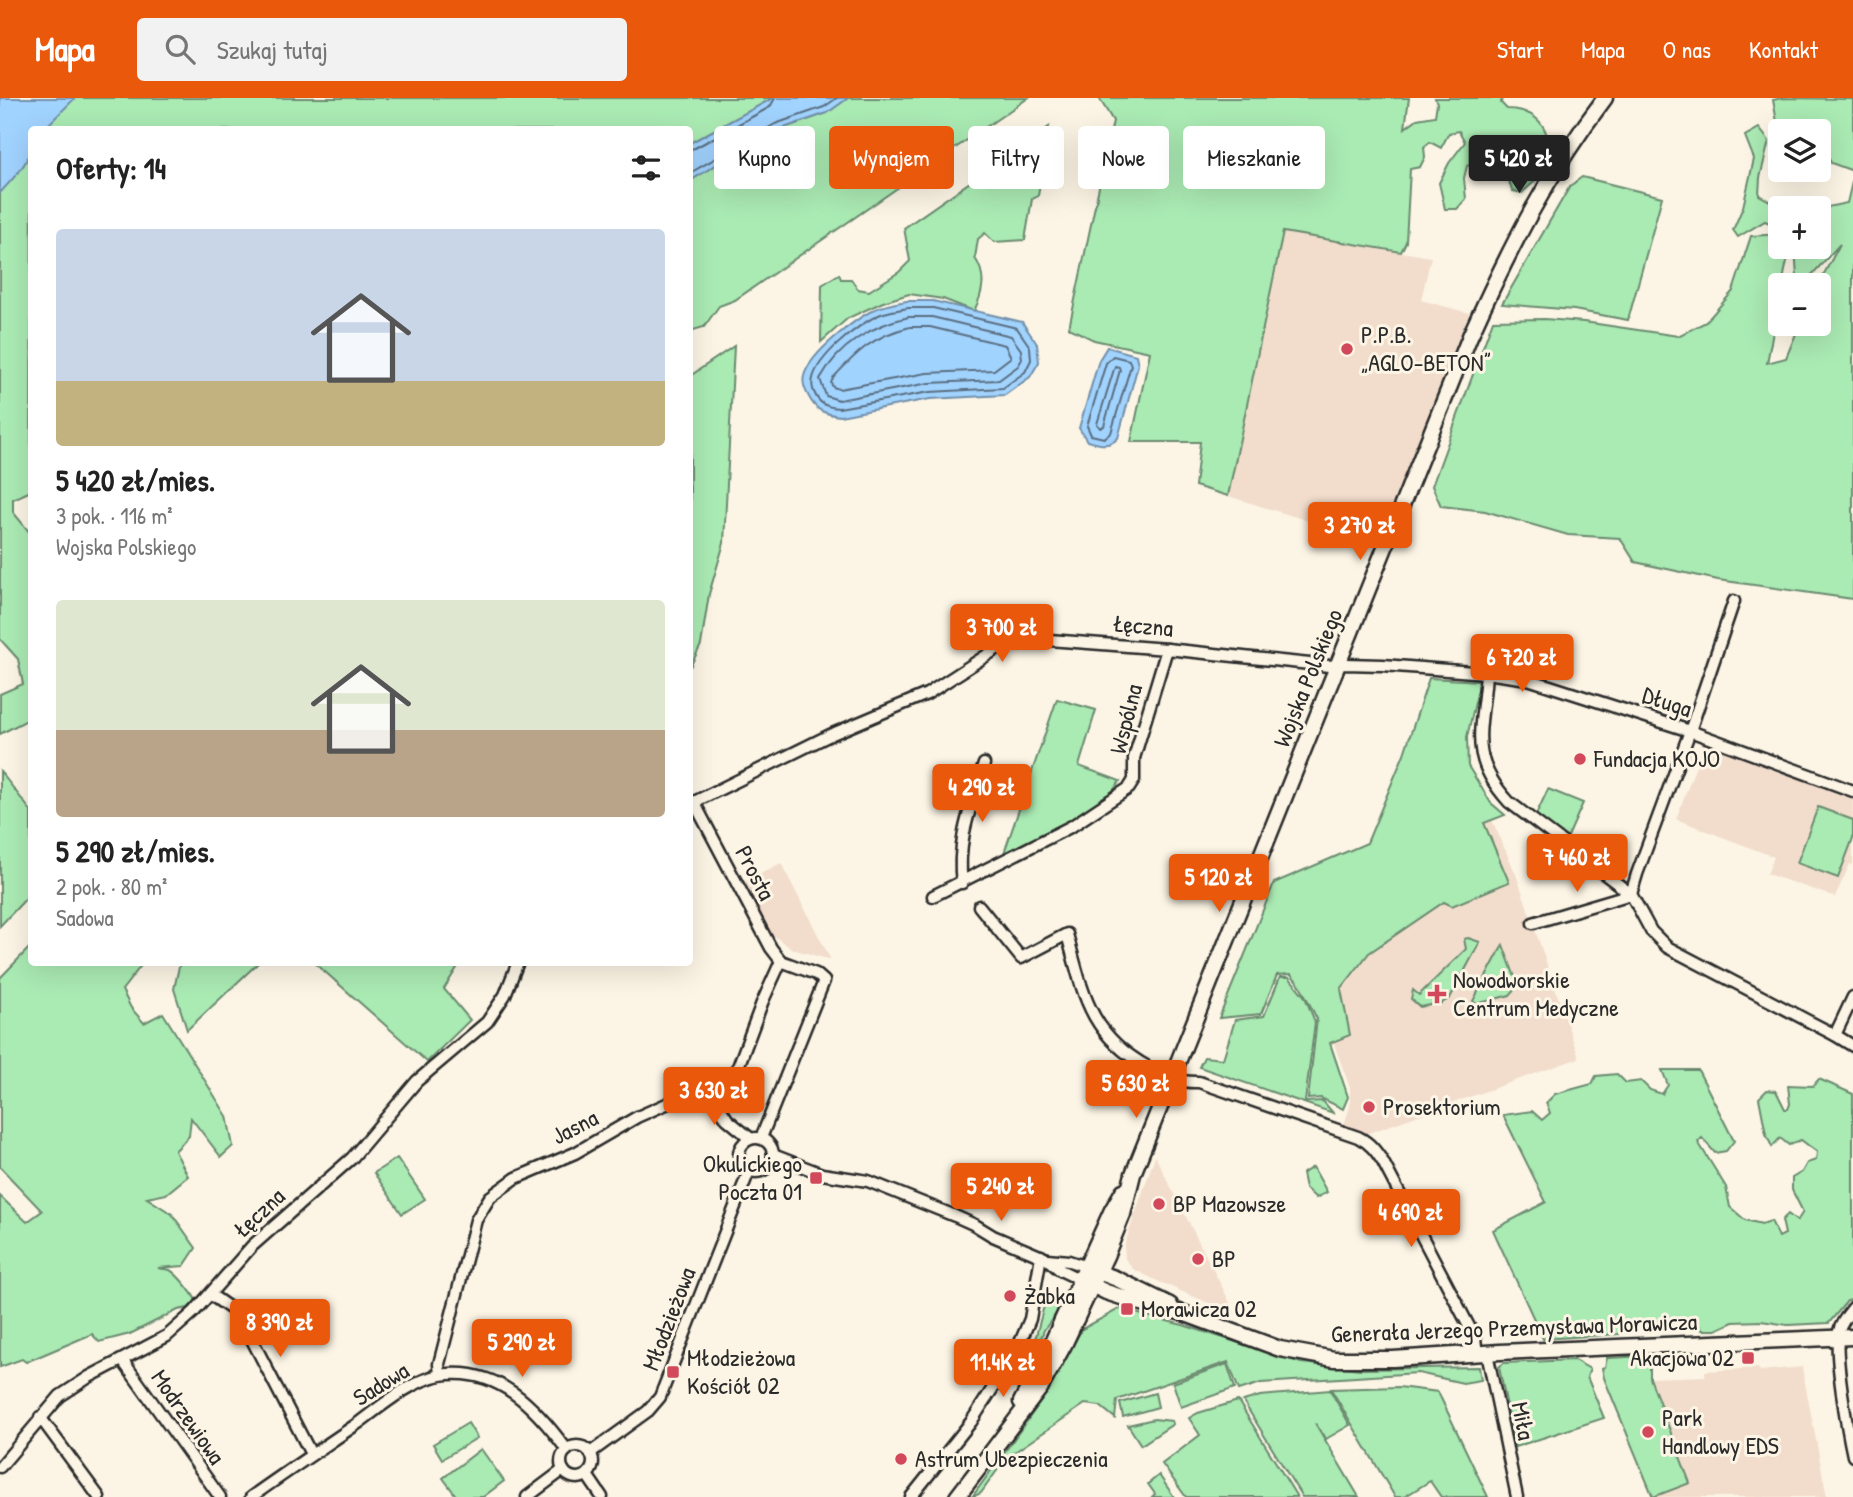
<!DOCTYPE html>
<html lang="pl">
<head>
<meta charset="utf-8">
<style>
	body { margin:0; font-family:"Patrick Hand",sans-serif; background:#f2f2f2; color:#222; height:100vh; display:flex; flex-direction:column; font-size:26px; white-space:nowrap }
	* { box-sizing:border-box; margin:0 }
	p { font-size:23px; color:#767676 }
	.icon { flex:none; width:38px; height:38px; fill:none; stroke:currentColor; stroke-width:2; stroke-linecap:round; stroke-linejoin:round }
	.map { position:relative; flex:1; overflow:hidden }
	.details { position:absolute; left:28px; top:28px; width:665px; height:840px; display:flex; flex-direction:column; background:#fff; border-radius:7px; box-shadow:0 7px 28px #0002 }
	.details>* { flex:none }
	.hud { position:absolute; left:714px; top:28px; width:665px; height:63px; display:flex; gap:14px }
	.tools { position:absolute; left:1768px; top:21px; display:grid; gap:14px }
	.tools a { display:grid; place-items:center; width:63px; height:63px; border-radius:7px; background:#fff; box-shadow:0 7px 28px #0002; font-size:35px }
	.price { position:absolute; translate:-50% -60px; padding:0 16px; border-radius:7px; background:#ea580c; color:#fff; font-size:23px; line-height:46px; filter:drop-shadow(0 2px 4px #0008) }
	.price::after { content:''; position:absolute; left:50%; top:42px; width:21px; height:16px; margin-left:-10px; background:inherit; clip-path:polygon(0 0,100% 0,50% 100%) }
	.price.on { background:#222; color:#fff }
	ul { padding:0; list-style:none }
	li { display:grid; align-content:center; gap:14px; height:371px; padding:0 28px }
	li span { display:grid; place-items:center; height:217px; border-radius:7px; color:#555 }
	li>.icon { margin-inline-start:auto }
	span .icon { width:126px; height:126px; fill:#fffc; stroke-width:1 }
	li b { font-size:30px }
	h2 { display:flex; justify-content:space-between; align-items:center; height:84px; padding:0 28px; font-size:30px }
	.pill { padding:0 24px; border-radius:7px; background:#fff; box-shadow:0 7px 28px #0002; font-size:24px; line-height:63px }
	.pill.on { background:#ea580c; color:#fff }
	header { display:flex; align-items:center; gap:42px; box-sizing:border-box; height:98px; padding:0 35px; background:#ea580c; color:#fff }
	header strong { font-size:33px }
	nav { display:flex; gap:38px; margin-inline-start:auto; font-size:24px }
	.search { width:490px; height:63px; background:#f2f2f2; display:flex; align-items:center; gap:18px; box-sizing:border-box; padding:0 24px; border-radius:7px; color:#767676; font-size:26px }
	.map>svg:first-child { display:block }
	.built { fill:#f2ddcc }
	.green { fill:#aaeab3; stroke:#6a8a6f; stroke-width:2 }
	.water { fill:#a1d3ff; stroke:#7290aa; stroke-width:2 }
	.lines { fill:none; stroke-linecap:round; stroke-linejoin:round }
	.shore { stroke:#5a6e80; stroke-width:2 }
	.street-casing { stroke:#2b2b2b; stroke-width:15 }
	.secondary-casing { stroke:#2b2b2b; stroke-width:19 }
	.street { stroke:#fcf5e5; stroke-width:10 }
	.secondary { stroke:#fcf5e5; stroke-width:14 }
	.poi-dot { fill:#d1495b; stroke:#fcf5e5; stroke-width:2.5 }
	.labels { text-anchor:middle; stroke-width:6; stroke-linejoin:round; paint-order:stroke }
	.poi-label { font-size:24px; fill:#2b2b2b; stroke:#fcf5e5; text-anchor:start }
	.street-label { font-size:24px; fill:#2b2b2b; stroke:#fcf5e5 }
</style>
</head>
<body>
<header>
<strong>Mapa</strong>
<div class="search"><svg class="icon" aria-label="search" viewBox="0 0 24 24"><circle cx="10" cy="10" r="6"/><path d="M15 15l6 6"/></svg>Szukaj tutaj</div>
<nav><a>Start</a><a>Mapa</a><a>O nas</a><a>Kontakt</a></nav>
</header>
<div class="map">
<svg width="1853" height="1399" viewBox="0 0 1853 1399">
	<rect width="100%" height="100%" fill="#fcf5e5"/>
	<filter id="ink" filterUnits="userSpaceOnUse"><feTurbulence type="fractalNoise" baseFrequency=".0143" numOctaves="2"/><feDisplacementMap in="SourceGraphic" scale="14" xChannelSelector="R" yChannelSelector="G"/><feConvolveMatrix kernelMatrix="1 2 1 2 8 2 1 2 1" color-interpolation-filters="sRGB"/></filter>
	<g filter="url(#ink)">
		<g class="built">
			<polygon points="1283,134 1431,159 1421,202 1469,215 1379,445 1228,398"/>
			<polygon points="1704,646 1853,701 1853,767 1850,766 1835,799 1767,776 1774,759 1676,721"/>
			<polygon points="1488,713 1516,776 1579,960 1366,1036 1341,1035 1350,1009 1350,990 1277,789"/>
			<polygon points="781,765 831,862 792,851 770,835 744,784"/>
			<polygon points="1155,1058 1222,1189 1236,1217 1155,1182 1133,1171 1125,1161 1124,1148"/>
			<polygon points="1802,1269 1827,1399 1653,1399 1690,1384 1650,1280 1705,1278 1705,1273 1758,1270 1760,1273"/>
		</g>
		<g class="green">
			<polygon points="0,0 773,0 690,45 690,32 32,32 31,393 13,401 13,414 31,436 31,620 0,636 0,596 23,586 18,561 0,541"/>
			<polygon points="848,0 1028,0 735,202 719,208 704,229 690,233 690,83 744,50 778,32 827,15"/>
			<path d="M 1099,0 L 1409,0 L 1405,30 L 1417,21 L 1435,18 L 1437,5 L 1435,0 L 1502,0 L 1501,5 L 1507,11 C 1547,11 1559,47 1538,79 C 1534,85 1527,90 1522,95 L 1512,93 L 1509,83 L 1509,67 L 1499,64 L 1489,47 L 1480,53 L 1478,64 L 1467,68 L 1464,80 L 1466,101 L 1457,111 L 1445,111 L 1439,85 L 1449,65 L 1465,44 L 1459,33 L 1449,35 L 1441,50 L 1430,44 L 1424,49 L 1425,59 L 1420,69 L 1410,71 L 1406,144 L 1401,154 L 1283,134 L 1228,398 L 1195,388 L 1200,344 L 1131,344 L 1150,254 L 1094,242 L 1069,230 L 1113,23 Z"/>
			<polygon points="1782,0 1853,1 1853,73 1831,65 1818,39 1818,33 1804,33 1777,24 1773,2"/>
			<path d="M 1049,29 L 1038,98 L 1032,101 L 1025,142 L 994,144 L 985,135 L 978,141 L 975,160 C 987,178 983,195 974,213 L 943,201 L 909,196 L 883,204 L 848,220 L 821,244 L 822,187 L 839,176 L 841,181 L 851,181 L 858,191 L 869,193 L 899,174 L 910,163 L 904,130 Z"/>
			<polygon points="1759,30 1769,43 1760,80 1759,97 1782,110 1780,110 1780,130 1765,123 1738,139 1733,132 1743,109 1754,61 1745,38"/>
			<polygon points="1582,79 1662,99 1628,222 1574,212 1502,206 1570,88"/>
			<polygon points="1853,80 1853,501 1718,482 1635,464 1620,440 1568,437 1485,413 1441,408 1432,388 1493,222 1544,221 1584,224 1678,238 1706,224 1733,193 1751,138 1780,136 1780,149 1790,149 1782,187 1780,187 1780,198 1767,265 1786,260 1800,226 1818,226 1818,187 1840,146 1809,180 1797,179 1795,149 1818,149 1818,111 1847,105"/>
			<polygon points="734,248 724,445 709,496 701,547 690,569 690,278"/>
			<polygon points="1429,580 1480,583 1467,639 1468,668 1491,705 1505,717 1484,725 1509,784 1452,808 1444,804 1369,855 1341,891 1350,937 1330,945 1348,999 1343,1011 1321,1000 1308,1001 1317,921 1300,887 1291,876 1277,877 1261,916 1219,920 1274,785 1367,745 1404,656"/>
			<path d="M 1057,601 L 1096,612 L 1079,668 L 1120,683 C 1096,721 1043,737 1004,755 Z"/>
			<polygon points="0,673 31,713 31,795 0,828"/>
			<polygon points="1548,691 1583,705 1567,741 1535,719"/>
			<polygon points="1818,709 1853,722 1853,740 1838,780 1797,765"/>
			<polygon points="1468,840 1480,844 1450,900 1442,905 1420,909 1411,901 1413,892 1419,897 1466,851 1464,841"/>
			<polygon points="1503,847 1518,887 1510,897 1476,906 1473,903"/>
			<path d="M 31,848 L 32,864 L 143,865 L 122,892 L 131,910 L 144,925 L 163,915 L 227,1018 L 233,1048 L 221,1059 L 191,1020 L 189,1038 L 175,1053 L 188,1078 L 166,1096 L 147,1100 L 172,1116 L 196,1150 L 184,1168 L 158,1170 C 162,1171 166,1171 170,1172 C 176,1175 194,1196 196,1203 L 188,1210 L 178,1212 L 130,1236 L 99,1244 L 92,1236 L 26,1264 L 22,1261 L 0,1269 L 0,1098 L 27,1124 L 42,1113 L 0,1069 L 0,880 Z"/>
			<polygon points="180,864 258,864 258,865 187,932 174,891"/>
			<polygon points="315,865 460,865 444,891 470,922 427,964"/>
			<polygon points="1280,879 1289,879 1305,899 1315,924 1305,1004 1323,1003 1333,1015 1199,969 1204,959 1223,961 1235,922 1264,918"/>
			<polygon points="1662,972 1698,972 1734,1043 1726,1053 1715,1055 1702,1040 1698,1044 1726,1089 1730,1109 1745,1122 1762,1126 1771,1123 1779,1139 1785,1136 1782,1122 1788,1116 1797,1123 1803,1114 1792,1092 1792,1080 1802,1074 1807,1065 1816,1062 1817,1054 1801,1042 1789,1047 1780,1040 1772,1049 1766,1036 1759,1000 1767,992 1776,993 1785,1011 1788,1011 1790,1006 1788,987 1813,988 1819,981 1853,996 1853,1202 1847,1203 1829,1225 1788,1227 1761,1223 1733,1224 1716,1232 1702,1232 1696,1221 1624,1226 1619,1236 1543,1241 1493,1132 1546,1104 1503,1017 1532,1013 1542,1022 1550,1015 1546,1005 1555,996 1592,986 1596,978 1617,976 1626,985 1641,983 1650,992 1662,996 1668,987"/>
			<polygon points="397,1060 425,1101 402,1116 374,1075"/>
			<polygon points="1313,1069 1327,1094 1316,1100 1305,1090 1302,1076"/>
			<polygon points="1065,1199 1061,1209 1044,1232 1034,1260 1016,1275 1036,1238 1045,1204"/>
			<polygon points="1119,1211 1183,1227 1301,1265 1361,1271 1479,1269 1481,1282 1463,1285 1418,1275 1261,1285 1239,1292 1228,1264 1117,1302 1115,1320 1100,1308 1085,1306 1006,1360 981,1395 972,1399 1042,1302 1082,1231"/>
			<polygon points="1646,1258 1650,1263 1650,1280 1690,1385 1653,1399 1604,1280 1602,1270 1605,1269 1607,1260"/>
			<polygon points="1574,1262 1590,1271 1587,1279 1604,1320 1515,1349 1499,1269 1504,1265"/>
			<polygon points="1227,1266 1235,1290 1181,1309 1173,1285"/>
			<polygon points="1399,1289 1438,1294 1488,1399 1441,1399 1430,1383 1404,1399 1395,1399 1331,1291"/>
			<polygon points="1330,1292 1350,1327 1326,1341 1315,1325 1359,1399 1302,1399 1243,1303 1260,1298"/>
			<polygon points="1155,1295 1158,1309 1123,1319 1120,1305"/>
			<polygon points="1238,1303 1243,1311 1297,1399 1186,1399 1162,1366 1200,1337 1189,1320 1198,1315"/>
			<polygon points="1154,1321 1172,1323 1173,1326 1141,1347 1128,1327"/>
			<polygon points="468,1325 477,1340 442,1361 433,1346"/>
			<polygon points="481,1351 504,1383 483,1399 457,1399 443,1380"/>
			<polygon points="1159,1377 1174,1399 1152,1399 1155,1396 1148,1386"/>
		</g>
		<g class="water">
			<path d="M 0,0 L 75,0 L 44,31 L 32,32 C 32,65 21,71 0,95 Z"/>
			<polygon points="773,0 848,0 827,15 778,32 744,49 690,83 690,45"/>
			<path d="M 907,203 L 933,203 L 1022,224 L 1037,246 L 1039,264 L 1030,279 L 1005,297 L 930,301 L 840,318 C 825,316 816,313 809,299 C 806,294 802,285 804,278 C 810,255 854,222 875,211 C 885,207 897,205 907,203 Z"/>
			<path d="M 1107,249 L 1136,257 L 1138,267 L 1118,340 C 1108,350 1099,346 1087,343 L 1079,330 L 1099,262 Z"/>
		</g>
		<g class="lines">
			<g class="shore">
				<polyline points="690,51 695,50 770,9 775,0"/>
				<polyline points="690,75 775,26 824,9 837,0"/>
				<path d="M 908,210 L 933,210 L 1017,230 L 1030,249 L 1031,262 L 1025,274 L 1003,290 L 930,294 L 839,310 C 826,309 819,306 814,294 C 802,268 859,225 881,216 C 889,213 899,212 908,210 Z"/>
				<path d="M 909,219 L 932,219 L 1011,238 L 1021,252 L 1022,261 L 1018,268 L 999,282 L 929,285 L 839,302 L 826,298 L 820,281 C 839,247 872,227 909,219 Z"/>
				<path d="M 910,229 L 930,229 L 1005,247 L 1011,259 L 994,272 L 927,275 L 839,291 L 833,289 L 831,285 L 833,280 C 858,253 873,238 910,229 Z"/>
				<polygon points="1113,258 1129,262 1131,267 1111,335 1104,340 1091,337 1087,328 1106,265"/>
				<polygon points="1115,268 1119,269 1120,272 1104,328 1100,330 1097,326"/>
			</g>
			<defs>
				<g id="street">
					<path d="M 1486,575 C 1483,631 1466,657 1509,704 L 1631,796 L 1651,833 L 1667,849 L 1835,937 L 1853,948"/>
					<polyline points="694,704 771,850 781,863"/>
					<polyline points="690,706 830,637 927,596 998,550 1015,543 1036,541 1167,551 1329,568 1345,566 1383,567 1486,575 1528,581 1690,633 1853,693"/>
					<path d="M 962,785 C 956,742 972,706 984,666"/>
					<polyline points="1631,796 1637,776 1690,633 1734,503"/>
					<polyline points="933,798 1072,728 1129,690 1134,682 1134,660 1167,551"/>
					<path d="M 979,808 L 1021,860 L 1067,836 C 1083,895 1089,937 1148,969 C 1164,978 1180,985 1199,984 L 1358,1039 C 1370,1045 1376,1053 1383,1064 L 1475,1240 L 1477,1256"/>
					<polyline points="1533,825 1631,796"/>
					<polyline points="1835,937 1853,899"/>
					<polyline points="709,992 727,1021 750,1040"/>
					<circle cx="756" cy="1057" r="17"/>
					<polyline points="761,1040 824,883 816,876 781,863"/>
					<polyline points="773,1057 822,1076 868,1083 955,1118 975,1127 993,1138 1047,1161 1060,1172 1081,1182"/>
					<polyline points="1047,1161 1069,1163 1087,1169"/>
					<polyline points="211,1197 234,1213 248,1234 311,1356"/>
					<path d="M 1853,1210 C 1848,1216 1841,1225 1839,1233 C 1833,1252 1848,1335 1853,1358"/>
					<polyline points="1487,1255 1517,1399"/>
					<polyline points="123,1263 220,1399"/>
					<polyline points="440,1277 439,1266 476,1122 490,1099 516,1080 575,1055 637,1019 689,996 722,989 738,969 762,905 781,863"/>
					<polyline points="40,1319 99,1399"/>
					<circle cx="577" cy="1364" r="16"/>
					<polyline points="590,1355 648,1313 660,1299 749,1073"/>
					<polyline points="0,1369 60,1298 89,1279 167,1238 194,1214 252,1148 352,1060 417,983 487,924 505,897 518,864"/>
					<polyline points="587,1377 602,1399"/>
					<path d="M 251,1399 C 286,1374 322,1350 357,1326 C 380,1309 412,1282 440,1277 C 499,1268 536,1310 567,1352"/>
					<polyline points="527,1399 563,1372"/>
					<polyline points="911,1399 971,1324 1016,1254 1030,1221 1041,1158"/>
				</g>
				<g id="secondary">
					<polyline points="1090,1171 1117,1181 1170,1207"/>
					<polyline points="1081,1182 1106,1194 1137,1204 1183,1215 1280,1251 1334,1261 1393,1261 1500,1254 1853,1239"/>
					<polyline points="1021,1304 1050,1249 1112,1112 1123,1093"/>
					<path d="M 957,1399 L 1041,1289 L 1064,1247 L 1106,1158 L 1123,1116 L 1133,1076 L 1470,238 C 1509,152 1547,76 1605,0"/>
				</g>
			</defs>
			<use href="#street" class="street-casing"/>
			<use href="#secondary" class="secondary-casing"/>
			<use href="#street" class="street"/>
			<use href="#secondary" class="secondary"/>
		</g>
	</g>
	<g class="poi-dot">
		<circle cx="1347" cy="251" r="7"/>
		<circle cx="1580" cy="661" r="7"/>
		<path d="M1433.5 885.5h7v7h7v7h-7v7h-7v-7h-7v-7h7z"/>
		<circle cx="1369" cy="1009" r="7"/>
		<rect x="809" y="1073" width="14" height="14" rx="3.5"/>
		<circle cx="1159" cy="1106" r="7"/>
		<circle cx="1198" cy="1161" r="7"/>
		<circle cx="1010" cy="1198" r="7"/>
		<rect x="1120" y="1204" width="14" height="14" rx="3.5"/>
		<rect x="1741" y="1253" width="14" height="14" rx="3.5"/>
		<rect x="666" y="1267" width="14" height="14" rx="3.5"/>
		<circle cx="1648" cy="1334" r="7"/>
		<circle cx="901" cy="1361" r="7"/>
	</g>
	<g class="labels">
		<g class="poi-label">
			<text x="1361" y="245">P.P.B.<tspan x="1361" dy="28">„AGLO-BETON”</tspan></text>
			<text x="1594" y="669">Fundacja KOJO</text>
			<text x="1453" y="890">Nowodworskie<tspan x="1453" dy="28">Centrum Medyczne</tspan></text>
			<text x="1383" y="1017">Prosektorium</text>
			<text x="802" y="1074" text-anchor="end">Okulickiego<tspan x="802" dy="28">Poczta 01</tspan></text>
			<text x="1173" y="1114">BP Mazowsze</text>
			<text x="1212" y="1169">BP</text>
			<text x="1024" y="1206">Żabka</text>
			<text x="1141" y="1219">Morawicza 02</text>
			<text x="687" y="1268">Młodzieżowa<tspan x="687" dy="28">Kościół 02</tspan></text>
			<text x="1734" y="1268" text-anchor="end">Akacjowa 02</text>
			<text x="1662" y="1328">Park<tspan x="1662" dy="28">Handlowy EDS</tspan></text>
			<text x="915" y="1369">Astrum Ubezpieczenia</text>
		</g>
		<g class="street-label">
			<text transform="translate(1143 528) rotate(5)" y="8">Łęczna</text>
			<text transform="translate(1308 580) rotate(-68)" y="8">Wojska Polskiego</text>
			<text transform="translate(1667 604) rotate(18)" y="8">Długa</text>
			<text transform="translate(1126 621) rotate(-76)" y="8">Wspólna</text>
			<text transform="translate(755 775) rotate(62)" y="8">Prosta</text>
			<text transform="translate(575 1029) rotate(-27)" y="8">Jasna</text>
			<text transform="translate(259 1115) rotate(-43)" y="8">Łęczna</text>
			<text transform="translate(669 1221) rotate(-69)" y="8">Młodzieżowa</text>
			<text transform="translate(1514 1230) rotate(-2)" y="8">Generała Jerzego Przemysława Morawicza</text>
			<text transform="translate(381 1286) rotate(-32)" y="8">Sadowa</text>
			<text transform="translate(188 1319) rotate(55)" y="8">Modrzewiowa</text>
			<text transform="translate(1523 1323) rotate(79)" y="8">Miła</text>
		</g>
	</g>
</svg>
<div class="tools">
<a><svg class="icon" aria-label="layers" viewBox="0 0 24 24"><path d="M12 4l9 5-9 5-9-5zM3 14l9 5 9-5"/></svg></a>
<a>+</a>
<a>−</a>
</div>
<b class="price on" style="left:1519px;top:97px">5 420 zł</b>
<b class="price" style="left:1360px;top:464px">3 270 zł</b>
<b class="price" style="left:1002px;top:566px">3 700 zł</b>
<b class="price" style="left:1522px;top:596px">6 720 zł</b>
<b class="price" style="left:982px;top:726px">4 290 zł</b>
<b class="price" style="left:1577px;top:796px">7 460 zł</b>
<b class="price" style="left:1219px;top:816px">5 120 zł</b>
<b class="price" style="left:1136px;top:1022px">5 630 zł</b>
<b class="price" style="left:714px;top:1029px">3 630 zł</b>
<b class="price" style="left:1001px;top:1125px">5 240 zł</b>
<b class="price" style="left:1411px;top:1151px">4 690 zł</b>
<b class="price" style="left:280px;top:1261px">8 390 zł</b>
<b class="price" style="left:522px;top:1281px">5 290 zł</b>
<b class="price" style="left:1003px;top:1301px">11.4K zł</b>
<div class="hud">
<a class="pill">Kupno</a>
<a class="pill on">Wynajem</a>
<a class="pill">Filtry</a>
<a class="pill">Nowe</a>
<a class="pill">Mieszkanie</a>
</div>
<section class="details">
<h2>Oferty: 14<svg class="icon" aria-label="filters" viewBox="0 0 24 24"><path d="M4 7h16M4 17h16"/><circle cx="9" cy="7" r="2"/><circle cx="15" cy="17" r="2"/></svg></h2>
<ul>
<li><span style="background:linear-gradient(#c9d6e8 70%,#c2b280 0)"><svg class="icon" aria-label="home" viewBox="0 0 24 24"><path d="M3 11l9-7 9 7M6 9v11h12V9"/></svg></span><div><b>5 420 zł/mies.</b><p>3 pok. · 116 m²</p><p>Wojska Polskiego</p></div></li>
<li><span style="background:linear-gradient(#dfe7d0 60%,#b9a48a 0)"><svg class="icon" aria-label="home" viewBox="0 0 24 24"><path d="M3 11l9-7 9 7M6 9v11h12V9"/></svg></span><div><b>5 290 zł/mies.</b><p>2 pok. · 80 m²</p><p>Sadowa</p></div></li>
</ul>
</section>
</div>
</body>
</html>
